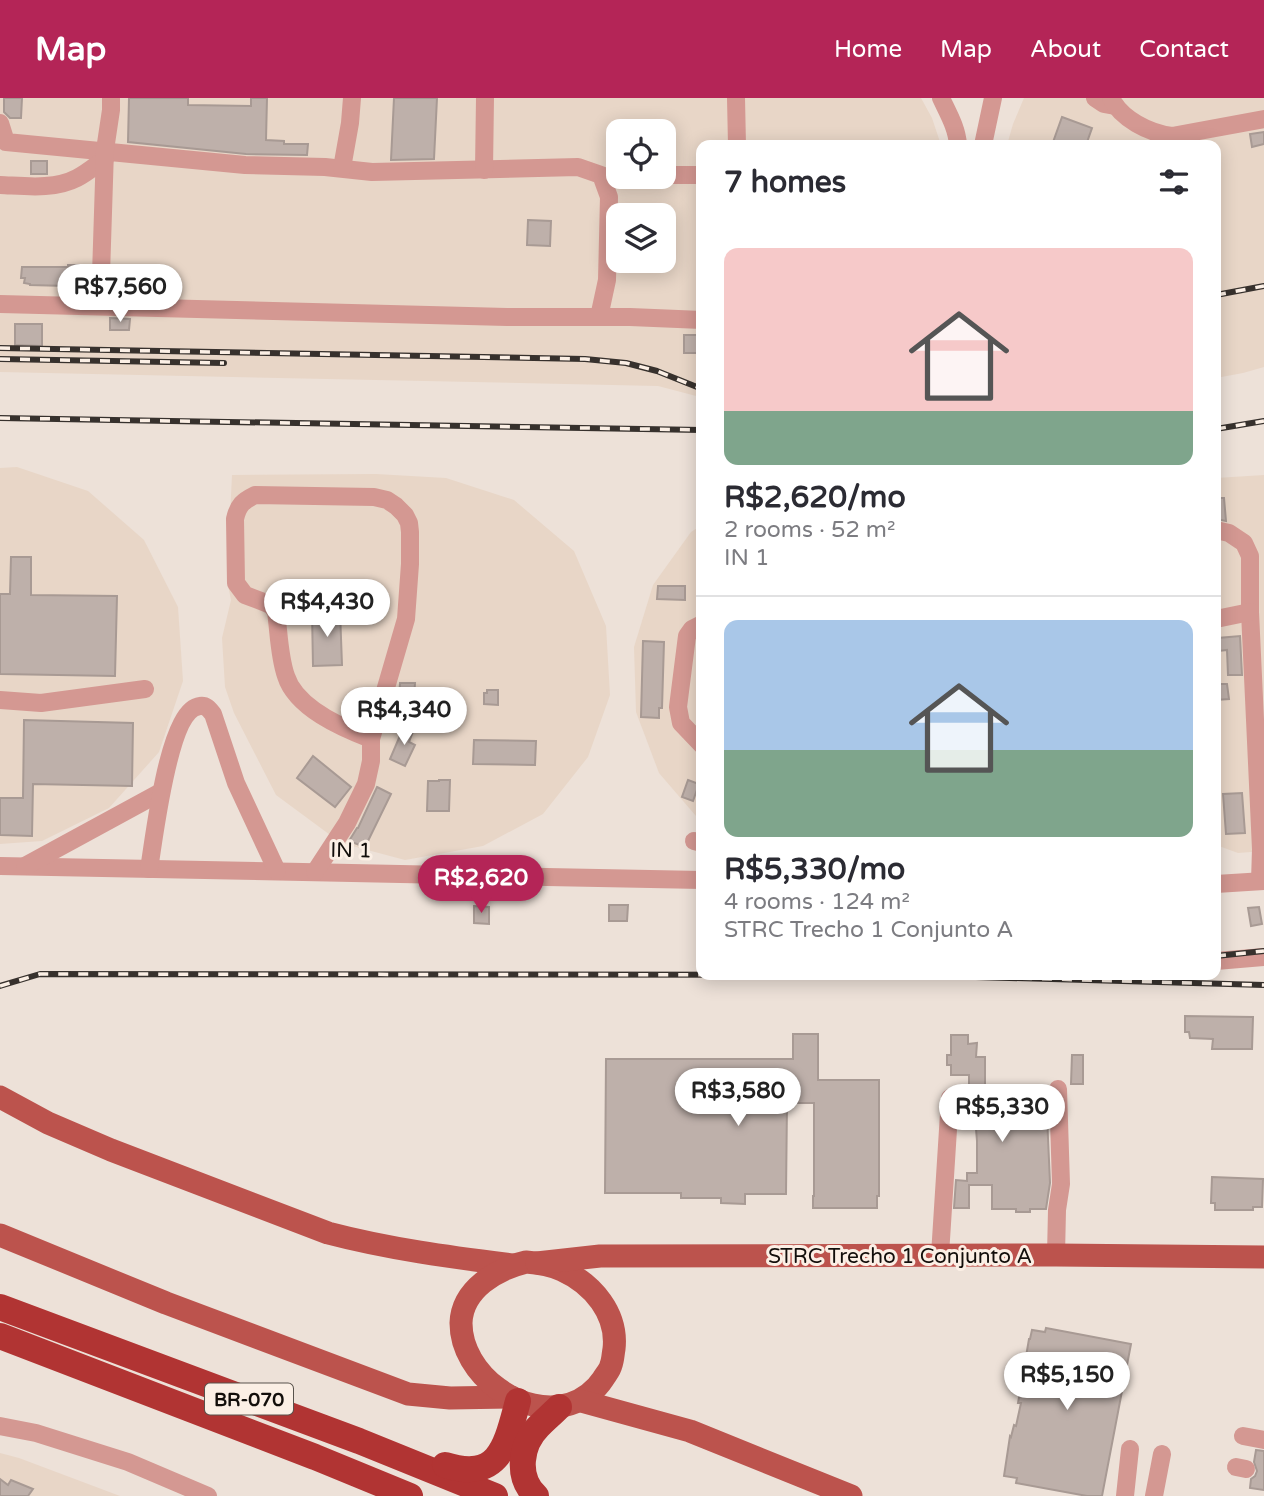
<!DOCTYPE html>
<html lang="en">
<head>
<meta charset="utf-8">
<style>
	body { margin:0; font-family:"Varela Round",sans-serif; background:#f2f2f3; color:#2b2b33; height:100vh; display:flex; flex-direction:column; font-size:26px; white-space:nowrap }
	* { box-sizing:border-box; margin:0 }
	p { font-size:23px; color:#7c7c81 }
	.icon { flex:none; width:38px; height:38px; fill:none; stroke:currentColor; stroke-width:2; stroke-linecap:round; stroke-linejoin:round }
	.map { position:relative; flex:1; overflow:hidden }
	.side { position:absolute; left:696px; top:42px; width:525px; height:840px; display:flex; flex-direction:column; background:#fff; border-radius:14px; box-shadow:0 4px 18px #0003 }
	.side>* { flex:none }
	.controls { position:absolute; left:606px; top:21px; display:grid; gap:14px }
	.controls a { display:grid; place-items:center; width:70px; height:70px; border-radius:14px; background:#fff; box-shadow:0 4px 18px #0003; font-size:35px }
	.price { position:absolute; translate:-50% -60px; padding:0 16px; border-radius:24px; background:#fff; color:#222; font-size:23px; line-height:46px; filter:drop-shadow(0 2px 4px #0008) }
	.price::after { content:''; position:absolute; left:50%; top:42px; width:21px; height:16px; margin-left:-10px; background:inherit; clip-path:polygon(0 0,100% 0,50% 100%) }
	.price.current { background:#b42557; color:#fff }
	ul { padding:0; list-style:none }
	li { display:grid; align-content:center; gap:14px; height:371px; padding:0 28px }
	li+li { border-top:2px solid #e1e1e2 }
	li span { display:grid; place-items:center; height:217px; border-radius:14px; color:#555 }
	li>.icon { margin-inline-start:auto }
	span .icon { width:126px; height:126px; fill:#fffc; stroke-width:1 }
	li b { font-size:30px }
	h2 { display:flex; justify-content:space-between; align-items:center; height:84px; padding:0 28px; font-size:30px }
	header { display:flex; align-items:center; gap:42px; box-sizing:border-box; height:98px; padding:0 35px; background:#b42557; color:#fff }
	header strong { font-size:33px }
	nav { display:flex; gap:38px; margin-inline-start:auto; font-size:24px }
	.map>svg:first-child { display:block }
	.built { fill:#e8d6c7; fill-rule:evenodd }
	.building { fill:#beb0aa; stroke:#a89a94; stroke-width:2 }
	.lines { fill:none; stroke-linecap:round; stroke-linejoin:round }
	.minor { stroke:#d49892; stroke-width:18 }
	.major { stroke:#bc534d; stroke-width:23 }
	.highway { stroke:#b13433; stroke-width:26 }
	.rail-casing { stroke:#37312d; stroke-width:6 }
	.rail { stroke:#fbefe5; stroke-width:3.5; stroke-dasharray:10; stroke-linecap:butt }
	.labels { text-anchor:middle; stroke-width:6; stroke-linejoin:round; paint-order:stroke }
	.shield { fill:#fbefe5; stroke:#58524c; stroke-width:2 }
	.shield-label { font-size:19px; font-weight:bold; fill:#120e0b }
	.street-label { font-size:21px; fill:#120e0b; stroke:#fbefe5 }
</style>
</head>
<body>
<header>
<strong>Map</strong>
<nav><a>Home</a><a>Map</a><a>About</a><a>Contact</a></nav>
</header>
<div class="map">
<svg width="1264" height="1398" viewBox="0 0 1264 1398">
	<rect width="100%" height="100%" fill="#ede1d8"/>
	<g class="built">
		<path d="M 0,0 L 921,0 L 932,20 L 941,47 L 702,47 L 702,294 L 700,299 L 658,288 L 0,274 ZM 618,33 L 663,33 L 663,79 L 618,79 ZM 618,117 L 663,117 L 663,163 L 618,163 Z"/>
		<polygon points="1024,0 1264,0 1264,269 1243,275 1216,280 1216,47 1007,47 1013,26"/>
		<polygon points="17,369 88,393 144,442 178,509 183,583 159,654 109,710 42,743 0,746 0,370"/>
		<polygon points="376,376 446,380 514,402 574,453 606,528 610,597 588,659 543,716 483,748 405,762 341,745 276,697 234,615 225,589 222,540 231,502 227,482 232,377"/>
		<polygon points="1264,377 1264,753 1238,755 1216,747 1216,380"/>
		<polygon points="702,427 702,725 659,675 636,614 634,549 653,487 691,434"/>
		<polygon points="0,1355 19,1360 120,1398 0,1398"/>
	</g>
	<g class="building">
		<polygon points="4,0 22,0 21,20 10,20 4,14"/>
		<polygon points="129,0 188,0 188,7 251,8 251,0 267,0 266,42 284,43 284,46 308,46 307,57 246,56 128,44"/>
		<polygon points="394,0 437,0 434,61 391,62"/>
		<polygon points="1062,19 1092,30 1086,47 1052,47"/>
		<polygon points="1264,34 1264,46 1252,49 1250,36"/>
		<rect x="31" y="63" width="16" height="13"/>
		<polygon points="528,122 551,123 550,148 527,147"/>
		<polygon points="68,167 85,167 85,194 83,194 83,197 67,196 67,188 30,187 30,186 24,185 25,180 21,180 22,169 68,169"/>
		<polygon points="110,220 130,221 129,232 110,232"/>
		<polygon points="15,226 42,226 42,248 15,247"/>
		<rect x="684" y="237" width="18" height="18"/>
		<polygon points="1216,400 1224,400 1226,423 1216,421"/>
		<polygon points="11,459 31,459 31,497 117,498 115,578 0,576 0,496 10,496"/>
		<polygon points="658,488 685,488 685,502 657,501"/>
		<polygon points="340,513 342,567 313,568 312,514"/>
		<polygon points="1240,538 1242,577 1228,577 1227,552 1219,553 1218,540"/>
		<polygon points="643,543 664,544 662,610 659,610 659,620 641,619"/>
		<polygon points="400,585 415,585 414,600 399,600"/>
		<polygon points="1216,586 1227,586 1229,601 1216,602"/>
		<polygon points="487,592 498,592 498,607 484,606 484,595 487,595"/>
		<polygon points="24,622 133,625 132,688 33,686 32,738 0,737 0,700 23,700"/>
		<polygon points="405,626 414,631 409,644 415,647 405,668 390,661"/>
		<polygon points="474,642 536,643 535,667 473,666"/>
		<polygon points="313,658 351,689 335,709 297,680"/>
		<polygon points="439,682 450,682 449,713 427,713 428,683 439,683"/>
		<polygon points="688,682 699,686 693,703 682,699"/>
		<polygon points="377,689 391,696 367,745 364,743 362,748 349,743 357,730 358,730"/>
		<polygon points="1242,695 1245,735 1226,736 1223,696"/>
		<polygon points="609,807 628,807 627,823 609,823"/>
		<polygon points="474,808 489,809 489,826 474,825"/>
		<polygon points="1259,809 1262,826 1251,828 1248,810"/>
		<polygon points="1185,918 1253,919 1252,951 1212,951 1213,941 1190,940 1189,934 1185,934"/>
		<polygon points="793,936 818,936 818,982 879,982 879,1098 877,1098 877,1110 813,1110 813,1098 814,1098 814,1005 787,1005 786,1096 745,1096 745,1106 721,1105 721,1100 681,1100 681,1095 605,1095 606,961 793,961"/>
		<polygon points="951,937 968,937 968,946 977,945 976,959 985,959 985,1018 1047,1018 1050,1085 1046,1111 1030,1111 1030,1114 1016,1114 1016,1111 992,1111 992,1087 969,1087 969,1110 954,1110 956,1082 967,1083 967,1075 977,1075 977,1043 976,1031 969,1031 969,977 951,977 951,967 947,967 947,957 951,957"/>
		<polygon points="1072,957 1083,957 1083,986 1071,986"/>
		<polygon points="1212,1079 1263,1081 1262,1109 1253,1109 1253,1112 1215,1112 1215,1105 1211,1105"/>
		<polygon points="1046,1230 1131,1246 1102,1398 1087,1398 1016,1385 1017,1380 1004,1378 1010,1338 1011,1339 1014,1327 1016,1328 1021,1305 1018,1305 1029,1241 1030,1241 1032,1232 1045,1234"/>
		<polygon points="1256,1352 1264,1353 1264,1392 1250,1390 1251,1381 1255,1378 1257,1373 1254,1364"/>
		<polygon points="0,1381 8,1387 11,1382 33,1391 28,1398 0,1398"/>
	</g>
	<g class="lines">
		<g class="minor">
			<polyline points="736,0 737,47"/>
			<path d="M 941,0 C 948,15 957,30 958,47"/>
			<polyline points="1095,0 1104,6 1115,8"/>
			<path d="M 1111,0 C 1121,21 1149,35 1172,38 L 1264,21"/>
			<polyline points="0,25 6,44 245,67 325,69 372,74 578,69 601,77 609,99 607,182 599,219"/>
			<polyline points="983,47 993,0"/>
			<polyline points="342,70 350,25 352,0"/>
			<polyline points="484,72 485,0"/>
			<polyline points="663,77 702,77"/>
			<path d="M 0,87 C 25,88 54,92 77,80 C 87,75 96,67 105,61"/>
			<polyline points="0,206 507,219 630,219 702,222"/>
			<polyline points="100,208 105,52 111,12 111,0"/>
			<polyline points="1216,432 1229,435 1244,445 1250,458 1250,514 1261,751 1260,783"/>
			<polyline points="1216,521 1250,514"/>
			<polyline points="702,526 692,531 687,538 678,609 681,625 702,647"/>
			<polyline points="0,602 41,605 145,591"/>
			<polyline points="694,743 702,745"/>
			<polyline points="0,768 702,782"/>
			<polyline points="25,768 161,694"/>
			<path d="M 149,771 C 154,743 168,611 200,608 C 206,607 209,611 213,616 L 236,685 L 277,773"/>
			<path d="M 315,774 L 347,725 L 366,686 L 371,663 L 371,641 L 406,521 L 410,466 L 410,434 L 409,425 L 405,417 L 396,408 L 387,402 L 374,399 L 255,397 C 243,403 238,407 235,421 L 236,485 L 245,497 L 266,505 L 272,508 L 276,514 C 279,535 279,558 286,578 C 296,610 342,630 371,641"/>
			<polyline points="1216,786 1264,783"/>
			<polyline points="1216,863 1264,859"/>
			<polyline points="940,1157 950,1000"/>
			<polyline points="1056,1157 1057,1112 1061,1086 1058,991"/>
			<polyline points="0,1328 36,1335 128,1364 208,1398"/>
			<polyline points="1243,1338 1264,1342"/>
			<polyline points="1236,1369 1246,1371"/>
			<polyline points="1125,1398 1130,1351"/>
			<polyline points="1154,1398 1162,1356"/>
		</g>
		<g class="major">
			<path d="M 0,999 L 48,1025 L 111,1052 L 328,1135 C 389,1151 450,1159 513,1167"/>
			<polyline points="0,1137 166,1205 408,1296 450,1300 511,1299"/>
			<path d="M 526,1164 C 538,1165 551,1167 562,1172 C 593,1186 618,1216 614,1251 C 613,1256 613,1262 611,1267 C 610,1272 606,1276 603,1281 C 596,1292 583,1302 570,1306 C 523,1321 461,1277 461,1225 C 462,1191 497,1171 526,1164 Z"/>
			<polyline points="537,1165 600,1158 1056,1157 1264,1159"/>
			<polyline points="581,1303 690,1333 851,1398"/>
		</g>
		<g class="highway">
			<polyline points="0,1209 359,1343 495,1398"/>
			<polyline points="0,1238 315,1359 410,1398"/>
			<path d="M 445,1367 C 500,1384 506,1347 518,1303"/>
			<path d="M 536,1398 C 516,1379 520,1347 539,1328 C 545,1322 552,1316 559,1309"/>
		</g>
		<defs>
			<g id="rail">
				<polyline points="1216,197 1264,188"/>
				<polyline points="0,250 585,261 626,265 657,273 702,291"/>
				<polyline points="0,261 224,265"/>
				<polyline points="0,320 702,332"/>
				<polyline points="1216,331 1264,323"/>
				<polyline points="1216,858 1264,853"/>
				<polyline points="942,878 1264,887"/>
				<polyline points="0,888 40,876 950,877"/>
			</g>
		</defs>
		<use href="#rail" class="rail-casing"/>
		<use href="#rail" class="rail"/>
	</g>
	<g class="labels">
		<rect class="shield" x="205" y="1285.5" width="88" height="31" rx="5"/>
		<g class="shield-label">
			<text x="249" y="1308">BR-070</text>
		</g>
		<g class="street-label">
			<text transform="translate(351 752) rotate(1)" y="7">IN 1</text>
			<text x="900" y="1165">STRC Trecho 1 Conjunto A</text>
		</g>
	</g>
</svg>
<div class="controls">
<a><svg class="icon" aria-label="locate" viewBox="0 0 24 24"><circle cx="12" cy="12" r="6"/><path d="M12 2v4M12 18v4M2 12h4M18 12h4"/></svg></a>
<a><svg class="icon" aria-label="layers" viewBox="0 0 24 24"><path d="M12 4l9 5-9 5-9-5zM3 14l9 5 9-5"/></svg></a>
</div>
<b class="price" style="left:120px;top:226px">R$7,560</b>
<b class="price" style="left:327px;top:541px">R$4,430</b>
<b class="price" style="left:404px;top:649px">R$4,340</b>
<b class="price current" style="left:481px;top:817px">R$2,620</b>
<b class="price" style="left:738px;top:1030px">R$3,580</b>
<b class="price" style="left:1002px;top:1046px">R$5,330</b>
<b class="price" style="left:1067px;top:1314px">R$5,150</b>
<section class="side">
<h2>7 homes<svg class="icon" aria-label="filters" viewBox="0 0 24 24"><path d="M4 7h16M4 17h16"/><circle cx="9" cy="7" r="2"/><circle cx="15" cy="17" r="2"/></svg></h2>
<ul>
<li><span style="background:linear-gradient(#f6c9c9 75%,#7fa58c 0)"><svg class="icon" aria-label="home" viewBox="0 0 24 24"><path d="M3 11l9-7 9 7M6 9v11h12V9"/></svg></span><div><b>R$2,620/mo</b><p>2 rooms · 52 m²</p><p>IN 1</p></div></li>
<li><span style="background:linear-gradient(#a9c7e8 60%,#7fa58c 0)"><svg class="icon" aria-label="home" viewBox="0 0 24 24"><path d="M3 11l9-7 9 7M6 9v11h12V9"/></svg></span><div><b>R$5,330/mo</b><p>4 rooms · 124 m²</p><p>STRC Trecho 1 Conjunto A</p></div></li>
</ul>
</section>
</div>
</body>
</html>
